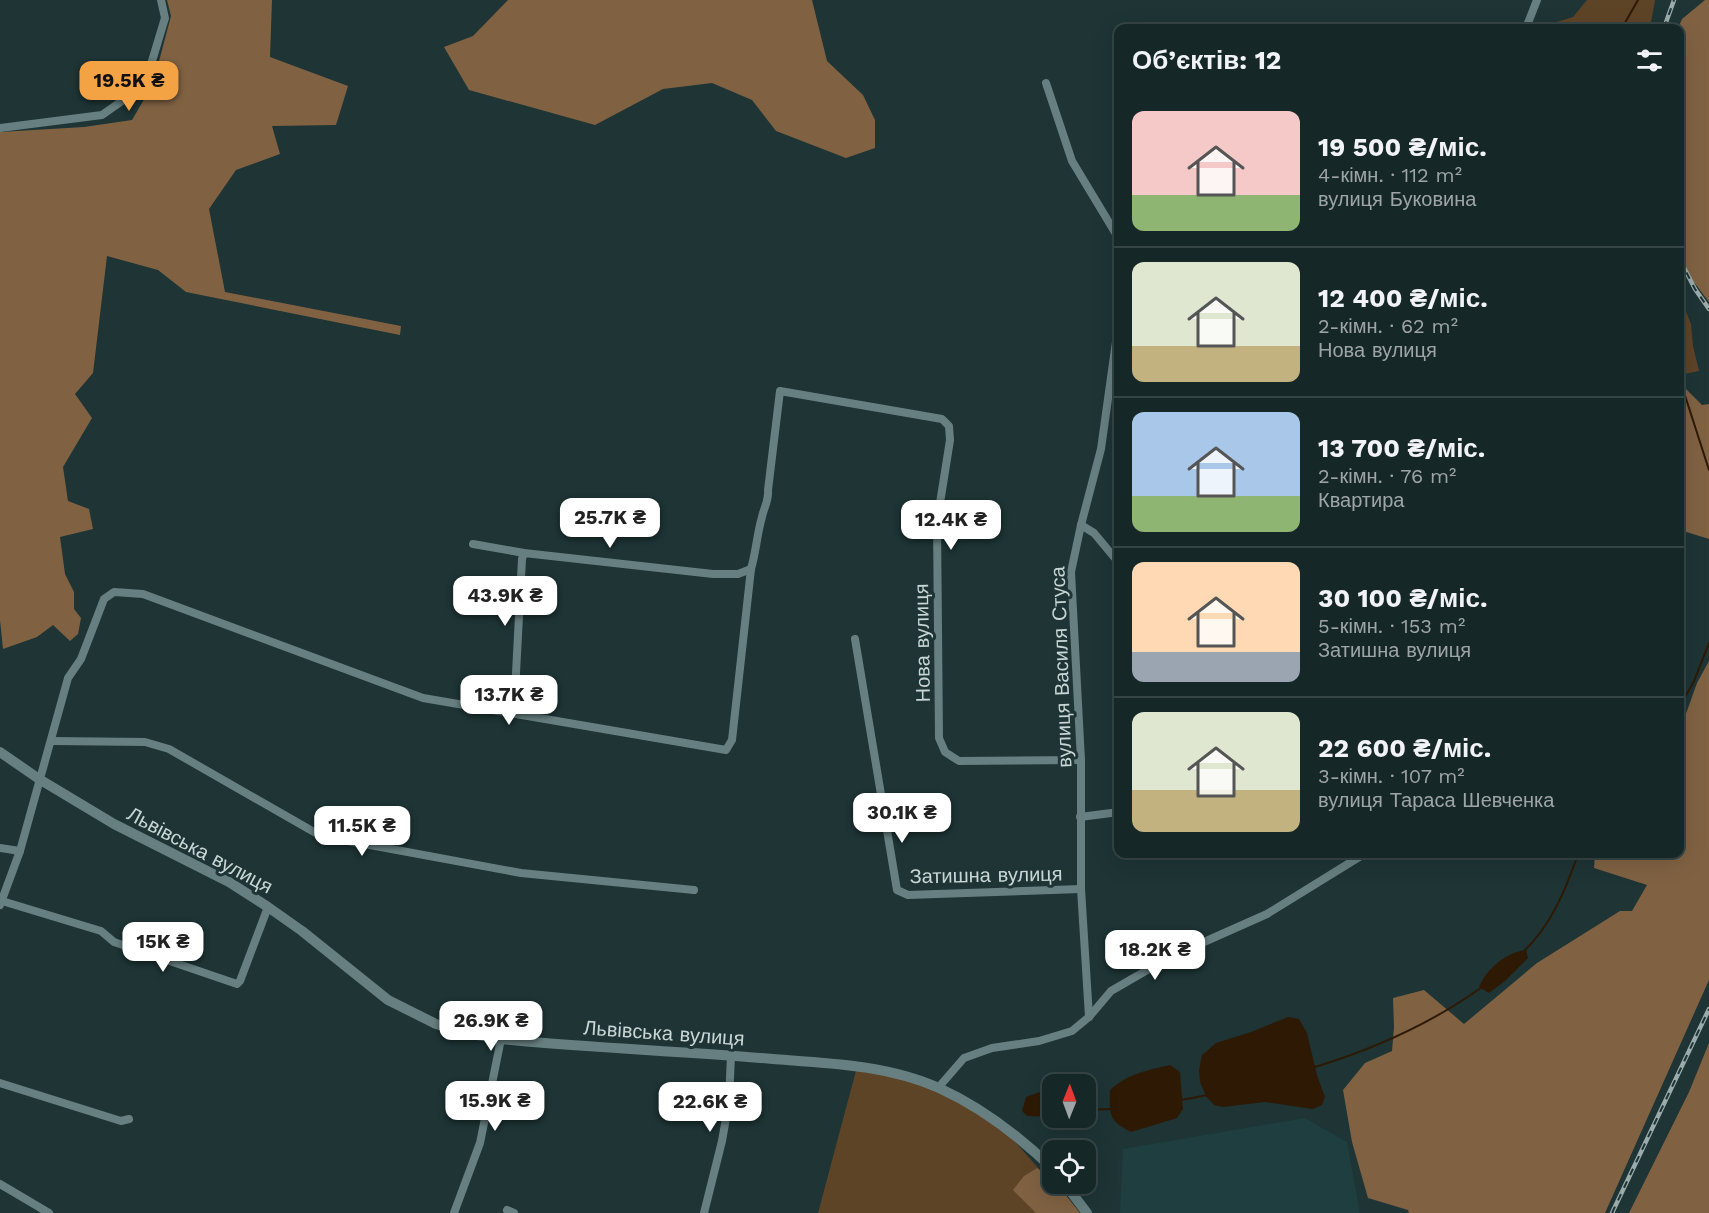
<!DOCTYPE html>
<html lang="uk">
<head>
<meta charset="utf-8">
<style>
	body { margin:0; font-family:"Work Sans",sans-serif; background:#1f2f30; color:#f1f3f6; height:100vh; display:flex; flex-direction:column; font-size:22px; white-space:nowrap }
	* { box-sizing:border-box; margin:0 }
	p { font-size:20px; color:#9ea5a8 }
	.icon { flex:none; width:33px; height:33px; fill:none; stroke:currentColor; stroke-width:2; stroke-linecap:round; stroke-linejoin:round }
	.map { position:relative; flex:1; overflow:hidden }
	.side { position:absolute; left:1114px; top:24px; width:570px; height:834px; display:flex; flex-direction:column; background:#162728; border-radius:12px; box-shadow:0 6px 24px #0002,0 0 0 2px #354445 }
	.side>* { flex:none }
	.needle { width:39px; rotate:1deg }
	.tools { position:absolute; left:1042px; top:1074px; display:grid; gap:12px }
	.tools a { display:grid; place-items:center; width:54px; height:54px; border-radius:12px; background:#162728; box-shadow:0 6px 24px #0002,0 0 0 2px #354445; font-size:30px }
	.price { position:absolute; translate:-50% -51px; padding:0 14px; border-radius:12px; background:#fff; color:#222; font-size:20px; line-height:39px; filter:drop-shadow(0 2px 3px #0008) }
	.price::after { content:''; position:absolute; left:50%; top:36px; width:18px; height:14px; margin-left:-9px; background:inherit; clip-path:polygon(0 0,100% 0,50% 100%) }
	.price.on { background:#f4a344; color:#111 }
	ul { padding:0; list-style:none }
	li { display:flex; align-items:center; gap:18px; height:150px; padding:0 18px }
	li+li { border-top:2px solid #354445 }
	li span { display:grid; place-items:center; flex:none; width:168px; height:120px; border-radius:12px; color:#555 }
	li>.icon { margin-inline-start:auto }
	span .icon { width:72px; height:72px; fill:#fffc; stroke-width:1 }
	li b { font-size:26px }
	h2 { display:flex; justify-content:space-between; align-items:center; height:72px; padding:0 18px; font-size:26px }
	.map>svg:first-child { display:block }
	.built { fill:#1e3e40 }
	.green { fill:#5e4427 }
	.forest { fill:#806243 }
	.water { fill:#2e1a04 }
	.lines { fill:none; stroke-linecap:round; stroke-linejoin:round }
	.stream { stroke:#2e1a04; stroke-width:2 }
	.street { stroke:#677f80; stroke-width:8 }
	.secondary { stroke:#677f80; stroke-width:10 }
	.rail-casing { stroke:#9baaaa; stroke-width:4.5 }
	.rail { stroke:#1e3435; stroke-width:2; stroke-dasharray:7; stroke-linecap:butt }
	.labels { text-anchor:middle; stroke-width:6; stroke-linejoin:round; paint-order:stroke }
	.street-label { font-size:20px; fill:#c9d6d6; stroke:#1e3435 }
</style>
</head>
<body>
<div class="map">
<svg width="1709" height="1213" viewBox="0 0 1709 1213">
	<rect width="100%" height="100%" fill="#1e3435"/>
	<polygon class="built" points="1305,1118 1347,1142 1360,1213 1120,1213 1123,1149"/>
	<g class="green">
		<polygon points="1587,0 1655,0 1650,28 1543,28 1547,25 1573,17"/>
		<polygon points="1680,297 1691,324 1693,346 1699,371 1680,375"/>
		<polygon points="857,1067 901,1074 996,1120 1040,1170 1060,1213 818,1213"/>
	</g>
	<g class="forest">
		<polygon points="167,0 272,0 270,57 348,86 336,125 272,126 280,154 236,170 209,209 225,292 401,326 400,335 186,292 158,270 107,256 93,373 75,394 92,418 63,467 68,501 89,509 93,529 60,537 65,574 74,592 74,609 81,618 78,634 70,641 53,625 37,637 3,649 0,620 0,132 84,127 132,120 153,84 171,16"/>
		<polygon points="508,0 812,0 827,61 863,95 875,120 875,148 846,158 776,131 752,100 712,83 663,89 595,125 469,90 444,47 473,36"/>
		<polygon points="1705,0 1709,0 1709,302 1690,277 1680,253 1680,28 1678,28 1682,19"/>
		<polygon points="1680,383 1702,405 1709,404 1709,539 1680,530"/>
		<polygon points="1709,661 1709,980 1605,1213 1409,1213 1408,1210 1368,1198 1352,1142 1343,1090 1365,1063 1392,1051 1394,1027 1393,998 1424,990 1464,1024 1537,963 1620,911 1632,911 1647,885 1594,868 1595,854 1680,854 1680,723 1683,722 1697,683"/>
		<polygon points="1709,1043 1709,1213 1629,1213 1689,1092"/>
		<polygon points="1037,1168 1053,1180 1053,1184 1057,1184 1080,1213 1036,1213 1013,1190 1024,1176"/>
	</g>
	<g class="water">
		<path d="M 1526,950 L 1528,958 L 1505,981 L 1489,993 L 1479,987 C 1486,969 1507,952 1526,950 Z"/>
		<polygon points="1288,1017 1299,1019 1307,1033 1317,1075 1325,1097 1322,1105 1313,1109 1265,1102 1223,1107 1214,1105 1206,1096 1200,1082 1199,1070 1202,1055 1216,1043 1251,1032"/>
		<path d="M 1170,1065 L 1180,1072 L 1183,1109 L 1177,1118 L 1131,1132 C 1109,1121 1109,1114 1110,1090 C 1127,1074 1148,1070 1170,1065 Z"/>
		<polygon points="1053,1090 1053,1117 1027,1116 1022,1111 1026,1097 1040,1092"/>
	</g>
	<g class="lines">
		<g class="stream">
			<polyline points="1622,28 1638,0"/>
			<polyline points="1680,380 1709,470"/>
			<polyline points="1680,706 1694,681 1709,643"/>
			<path d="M 1523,952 C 1551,926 1566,889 1578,854"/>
			<path d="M 1315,1067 C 1374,1049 1432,1023 1482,987"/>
			<polyline points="1045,1080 1047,1092"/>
			<polyline points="1181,1100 1208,1095"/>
			<polyline points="1086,1110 1110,1109"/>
		</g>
		<g class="street">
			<polyline points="1526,28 1537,0"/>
			<polyline points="1046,83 1072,161 1119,239"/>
			<polyline points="0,128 102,115 139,89 146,81 165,18 161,0"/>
			<polyline points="1110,387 1119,390"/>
			<polyline points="1081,525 1094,533 1119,563"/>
			<polyline points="473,544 524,553 713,574 738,574 751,569"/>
			<polyline points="855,639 897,890 908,895 1081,889"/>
			<polyline points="507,713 514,702 515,692 522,559 524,553"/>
			<polyline points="52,741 145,742 169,749 321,836 521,873 694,890"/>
			<polyline points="1080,817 1119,812"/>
			<polyline points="0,848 20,851"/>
			<polyline points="2,901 101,931 114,942 237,984 240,981 268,907"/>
			<path d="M 0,905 L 20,851 L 68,678 L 81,659 L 104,599 L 114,592 L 143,594 L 423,698 L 726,750 L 732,740 L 751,569 C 756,552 757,534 762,517 C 764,507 769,501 768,490 L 780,391 L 942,419 L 949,426 L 950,440 L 937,522 L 939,738 L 945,752 L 959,761 L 1081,760"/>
			<polyline points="1089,1017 1081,889 1081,760 1071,572 1081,525 1101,449 1119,320"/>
			<polyline points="0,1083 121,1121 129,1119"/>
			<polyline points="938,1088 964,1058 992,1048 1039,1041 1072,1031 1089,1017 1111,991 1168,958 1267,914 1364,854"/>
			<polyline points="0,1184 49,1213"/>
			<polyline points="507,1210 514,1213"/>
			<polyline points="454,1213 480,1143 501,1039"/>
			<polyline points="704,1213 722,1141 729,1101 731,1055"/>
		</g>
		<g class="secondary">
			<path d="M 0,752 L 39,779 L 114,824 L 229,882 L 268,907 L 302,931 L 388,1000 L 436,1024 L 466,1033 L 501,1039 C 591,1048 683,1051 773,1059 C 828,1063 888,1065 939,1088 C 983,1108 1019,1136 1053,1169"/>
			<polyline points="1065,1184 1087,1213"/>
		</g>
		<defs>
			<g id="rail">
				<polyline points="1664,28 1674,0"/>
				<polyline points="1680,260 1695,289 1709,309"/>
				<polyline points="1612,1213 1709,1009"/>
			</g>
		</defs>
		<use href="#rail" class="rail-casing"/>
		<use href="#rail" class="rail"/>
	</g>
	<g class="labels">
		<g class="street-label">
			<text transform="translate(922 643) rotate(-91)" y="7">Нова вулиця</text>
			<text transform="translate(1061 667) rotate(-92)" y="7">вулиця Василя Стуса</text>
			<text transform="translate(200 850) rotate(28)" y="7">Львівська вулиця</text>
			<text transform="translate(986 875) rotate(-1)" y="7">Затишна вулиця</text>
			<text transform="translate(664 1033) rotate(4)" y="7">Львівська вулиця</text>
		</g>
	</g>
</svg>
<div class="tools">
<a><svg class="needle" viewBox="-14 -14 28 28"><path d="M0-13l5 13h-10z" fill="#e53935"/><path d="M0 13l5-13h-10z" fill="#9ea5a8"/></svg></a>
<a><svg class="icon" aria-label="locate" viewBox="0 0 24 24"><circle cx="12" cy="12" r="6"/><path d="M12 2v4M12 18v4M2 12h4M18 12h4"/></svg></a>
</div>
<b class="price on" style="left:129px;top:112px">19.5K ₴</b>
<b class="price" style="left:610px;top:549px">25.7K ₴</b>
<b class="price" style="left:951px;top:551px">12.4K ₴</b>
<b class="price" style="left:505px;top:627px">43.9K ₴</b>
<b class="price" style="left:509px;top:726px">13.7K ₴</b>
<b class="price" style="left:902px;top:844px">30.1K ₴</b>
<b class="price" style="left:362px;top:857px">11.5K ₴</b>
<b class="price" style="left:163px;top:973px">15K ₴</b>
<b class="price" style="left:1155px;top:981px">18.2K ₴</b>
<b class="price" style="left:491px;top:1052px">26.9K ₴</b>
<b class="price" style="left:495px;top:1132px">15.9K ₴</b>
<b class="price" style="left:710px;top:1133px">22.6K ₴</b>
<section class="side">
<h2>Об’єктів: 12<svg class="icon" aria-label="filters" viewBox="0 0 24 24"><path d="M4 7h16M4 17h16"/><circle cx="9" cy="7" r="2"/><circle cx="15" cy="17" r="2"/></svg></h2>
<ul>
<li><span style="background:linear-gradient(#f6c9c9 70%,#8fb573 0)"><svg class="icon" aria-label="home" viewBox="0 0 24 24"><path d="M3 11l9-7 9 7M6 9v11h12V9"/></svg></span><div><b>19 500 ₴/міс.</b><p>4-кімн. · 112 m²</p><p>вулиця Буковина</p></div></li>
<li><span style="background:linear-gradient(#dfe7d0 70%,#c2b280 0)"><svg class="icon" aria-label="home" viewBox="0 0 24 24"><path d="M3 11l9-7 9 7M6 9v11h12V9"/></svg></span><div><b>12 400 ₴/міс.</b><p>2-кімн. · 62 m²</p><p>Нова вулиця</p></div></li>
<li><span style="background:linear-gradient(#a9c7e8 70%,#8fb573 0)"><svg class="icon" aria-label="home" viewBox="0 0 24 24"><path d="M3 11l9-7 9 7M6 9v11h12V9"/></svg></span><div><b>13 700 ₴/міс.</b><p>2-кімн. · 76 m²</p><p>Квартира</p></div></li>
<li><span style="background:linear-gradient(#ffd9b3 75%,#9aa5b1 0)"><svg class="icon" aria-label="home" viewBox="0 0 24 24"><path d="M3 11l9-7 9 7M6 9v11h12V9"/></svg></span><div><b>30 100 ₴/міс.</b><p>5-кімн. · 153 m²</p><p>Затишна вулиця</p></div></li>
<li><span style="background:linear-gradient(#dfe7d0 65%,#c2b280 0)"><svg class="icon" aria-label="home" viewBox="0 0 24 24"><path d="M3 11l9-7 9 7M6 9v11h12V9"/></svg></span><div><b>22 600 ₴/міс.</b><p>3-кімн. · 107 m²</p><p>вулиця Тараса Шевченка</p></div></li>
</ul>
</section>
</div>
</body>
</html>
